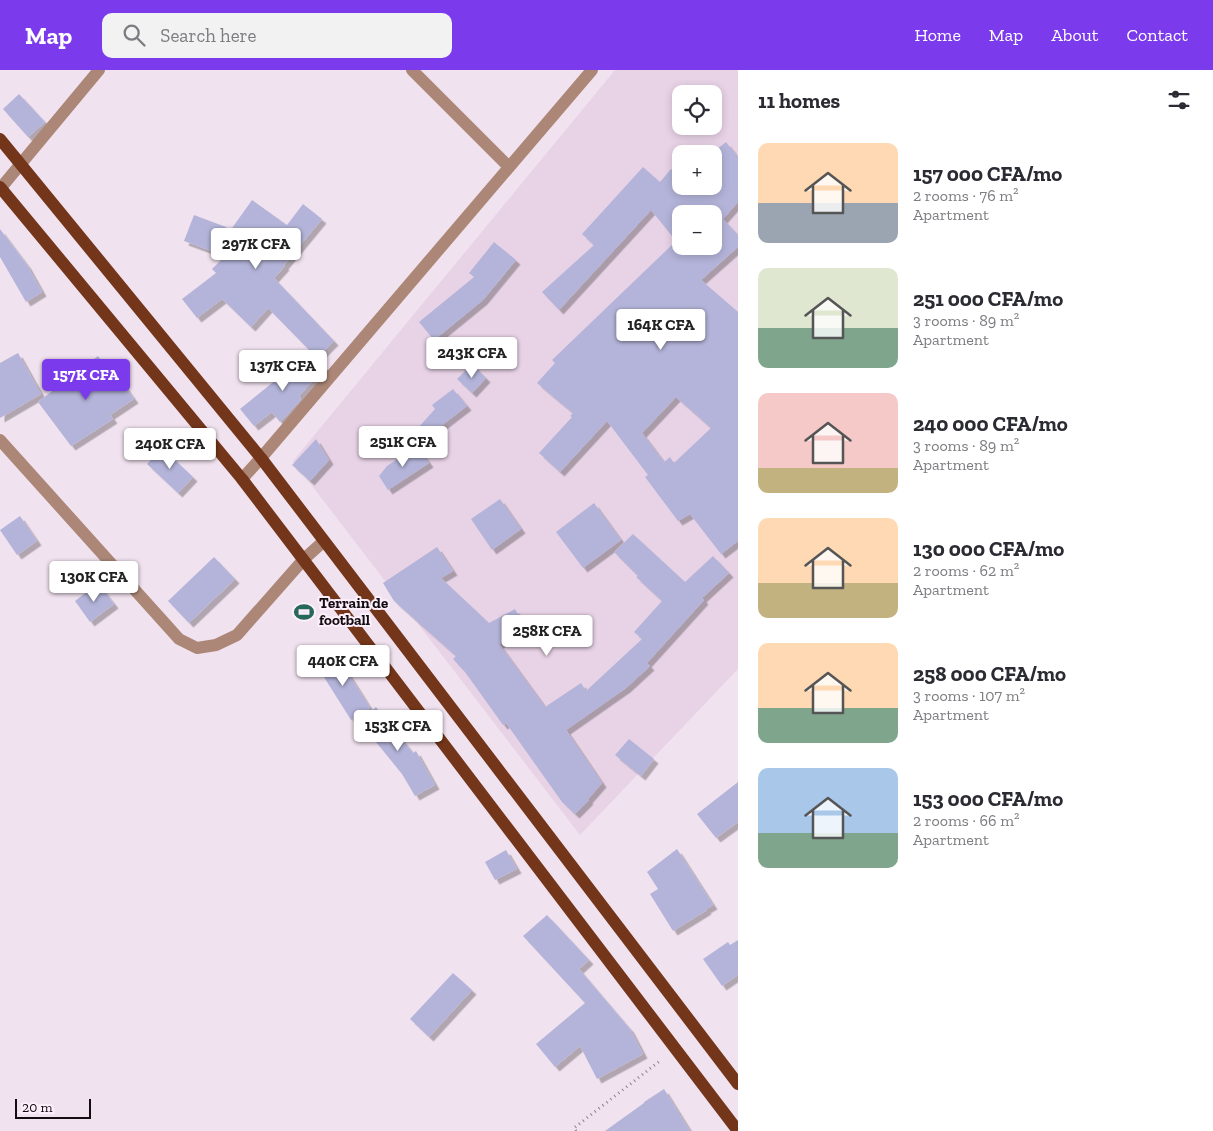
<!DOCTYPE html>
<html lang="en">
<head>
<meta charset="utf-8">
<style>
	body { margin:0; font-family:"Zilla Slab",serif; background:#f2f2f3; color:#2b2b33; height:100vh; display:flex; flex-direction:column; font-size:19px; white-space:nowrap }
	* { box-sizing:border-box; margin:0 }
	p { font-size:16px; color:#7c7c81 }
	.icon { flex:none; width:28px; height:28px; fill:none; stroke:currentColor; stroke-width:2; stroke-linecap:round; stroke-linejoin:round }
	.map { position:relative; flex:1; overflow:hidden }
	.drawer { display:flex; flex-direction:column; background:#fff; width:475px }
	.drawer>* { flex:none }
	.fabs { position:absolute; left:672px; top:15px; display:grid; gap:10px }
	.fabs a { display:grid; place-items:center; width:50px; height:50px; border-radius:10px; background:#fff; box-shadow:0 2px 8px #0003; font-size:25px }
	.scale { position:absolute; left:15px; bottom:12px; width:76px; box-sizing:border-box; padding-left:5px; border:2px solid #120d11; border-top:0; font-size:14px; line-height:18px; white-space:nowrap; color:#120d11; -webkit-text-stroke:4px #feeffc; paint-order:stroke }
	.price { position:absolute; translate:-50% -42px; padding:0 11px; border-radius:5px; background:#fff; color:#222; font-size:16px; line-height:32px; filter:drop-shadow(0 1px 2px #0008) }
	.price::after { content:''; position:absolute; left:50%; top:30px; width:15px; height:11px; margin-left:-8px; background:inherit; clip-path:polygon(0 0,100% 0,50% 100%) }
	.price.current { background:#7c3aed; color:#fff }
	ul { padding:0; list-style:none }
	li { display:flex; align-items:center; gap:15px; height:125px; padding:0 20px }
	li span { display:grid; place-items:center; flex:none; width:140px; height:100px; border-radius:10px; color:#555 }
	li>.icon { margin-inline-start:auto }
	span .icon { width:60px; height:60px; fill:#fffc; stroke-width:1 }
	li b { font-size:21px }
	h2 { display:flex; justify-content:space-between; align-items:center; height:60px; padding:0 20px; font-size:21px }
	header { display:flex; align-items:center; gap:30px; box-sizing:border-box; height:70px; padding:0 25px; background:#7c3aed; color:#fff }
	header strong { font-size:24px }
	nav { display:flex; gap:28px; margin-inline-start:auto; font-size:18px }
	.search { width:350px; height:45px; background:#f2f2f3; display:flex; align-items:center; gap:12px; box-sizing:border-box; padding:0 18px; border-radius:10px; color:#7c7c81; font-size:19px }
	main { display:flex; flex:1; min-height:0 }
	.map>svg:first-child { display:block }
	.built { fill:#e8d3e6; fill-rule:evenodd }
	.building { fill:#b4b4da; fill-rule:evenodd; filter:url(#shadow) }
	.lines { fill:none; stroke-linecap:round; stroke-linejoin:round }
	.path { stroke:#8d828b; stroke-width:3; stroke-dasharray:1 4; stroke-linecap:butt }
	.street { stroke:#ac8777; stroke-width:12 }
	.primary { stroke:#74361a; stroke-width:12 }
	.labels { text-anchor:middle; stroke-width:4; stroke-linejoin:round; paint-order:stroke }
	.poi-label { font-size:15px; font-weight:bold; fill:#120d11; stroke:#feeffc; text-anchor:start }
</style>
</head>
<body>
<header>
<strong>Map</strong>
<div class="search"><svg class="icon" aria-label="search" viewBox="0 0 24 24"><circle cx="10" cy="10" r="6"/><path d="M15 15l6 6"/></svg>Search here</div>
<nav><a>Home</a><a>Map</a><a>About</a><a>Contact</a></nav>
</header>
<main>
<div class="map">
<svg width="738" height="1061" viewBox="0 0 738 1061">
	<defs>
		<filter id="shadow"><feDropShadow dx="4.5" dy="4.5" stdDeviation="0" flood-color="#0004"/></filter>
	</defs>
	<rect width="100%" height="100%" fill="#f1e2ef"/>
	<path class="built" d="M 615,0 L 738,0 L 738,599 L 580,765 L 293,391 ZM 681,24 L 714,24 L 714,56 L 681,56 ZM 681,84 L 714,84 L 714,116 L 681,116 ZM 681,144 L 714,144 L 714,176 L 681,176 Z"/>
	<g class="building">
		<polygon points="19,24 45,52 28,67 3,39"/>
		<path d="M 726,72 L 738,87 L 738,132 L 723,149 L 738,165 L 738,177 L 701,210 L 738,242 L 738,471 L 721,484 L 690,444 L 678,451 L 645,407 L 648,405 L 607,351 L 560,402 L 539,383 L 572,347 L 570,346 L 573,343 L 537,313 L 555,293 L 552,290 L 676,171 L 651,140 L 559,240 L 542,222 L 594,175 L 582,164 L 643,97 L 660,112 L 671,99 L 681,107 L 681,116 L 714,116 L 714,84 L 711,84 ZM 681,144 L 714,144 L 714,176 L 681,176 ZM 676,327 L 711,358 L 674,393 L 670,387 L 664,392 L 642,363 Z"/>
		<polygon points="252,130 287,155 303,134 322,149 284,195 285,196 274,208 334,271 317,288 268,238 251,257 222,229 197,248 182,229 216,203 212,199 225,186 184,171 194,145 226,157 230,161"/>
		<polygon points="0,159 27,195 42,222 26,232 0,187"/>
		<polygon points="494,172 516,190 483,230 434,270 419,252 474,207 469,203"/>
		<polygon points="18,283 41,324 0,348 0,293"/>
		<polygon points="309,283 325,297 299,326 301,329 282,350 280,352 272,342 254,356 240,339"/>
		<polygon points="98,286 117,311 120,309 134,329 110,345 113,349 71,376 38,332"/>
		<polygon points="472,294 486,308 472,323 457,309"/>
		<polygon points="453,319 467,336 415,376 408,369 435,339 432,335"/>
		<polygon points="316,369 329,390 310,411 292,395"/>
		<polygon points="417,376 429,393 388,420 379,406 387,396"/>
		<polygon points="162,378 193,407 178,423 147,394"/>
		<polygon points="500,429 521,459 492,480 471,449"/>
		<polygon points="594,433 621,470 583,498 556,462"/>
		<polygon points="20,446 37,471 17,485 0,460"/>
		<polygon points="633,464 685,512 713,486 729,503 702,528 704,530 647,593 650,596 626,618 566,660 602,713 588,729 589,730 575,744 562,732 506,653 503,655 465,602 453,589 456,586 394,531 383,513 437,477 453,501 441,508 489,553 515,539 526,558 499,574 545,637 581,613 586,621 642,569 634,562 662,531 636,507 638,506 614,482"/>
		<polygon points="214,487 235,509 189,553 168,531"/>
		<polygon points="98,513 114,534 90,552 75,531"/>
		<polygon points="336,584 370,638 351,650 317,596"/>
		<polygon points="376,637 413,683 416,681 435,715 415,726 402,704 359,651"/>
		<polygon points="629,669 654,689 641,706 615,685"/>
		<polygon points="738,712 738,752 716,768 697,744"/>
		<polygon points="677,779 713,835 706,839 707,840 673,861 650,824 658,819 647,802"/>
		<polygon points="506,780 517,799 495,810 485,792"/>
		<polygon points="547,845 589,890 579,899 630,959 643,984 597,1009 580,976 555,997 536,974 585,933 523,866"/>
		<polygon points="738,870 738,905 722,916 703,889 728,872 730,875"/>
		<polygon points="453,903 472,920 429,967 410,949"/>
		<polygon points="664,1019 690,1061 605,1061 644,1033 644,1032"/>
	</g>
	<g class="lines">
		<polyline class="path" points="576,1061 574,1058 661,990"/>
		<g class="street">
			<polyline points="412,0 509,97"/>
			<polyline points="0,119 99,0"/>
			<polyline points="0,370 179,569 197,578 216,575 237,565 304,489 324,471"/>
			<polyline points="242,409 261,388 592,0"/>
		</g>
		<g class="primary">
			<polyline points="0,69 261,388 738,1014"/>
			<polyline points="0,117 242,409 738,1061"/>
		</g>
	</g>
	<defs>
		<symbol id="stadium-bare" viewBox="-9 -9 18 18"><path d="M0-5a6.5 5 0 1 0 0 10a6.5 5 0 1 0 0-10ZM-3.5-1.8h7v3.6h-7Z" fill="#26695a" stroke="#feeffc" stroke-width="2.5" paint-order="stroke"/></symbol>
	</defs>
	<g fill-rule="evenodd">
		<use href="#stadium-bare" x="290" y="528" width="28" height="28"/>
	</g>
	<g class="labels">
		<g class="poi-label">
			<text x="319" y="538">Terrain de<tspan x="319" dy="17">football</tspan></text>
		</g>
	</g>
</svg>
<div class="fabs">
<a><svg class="icon" aria-label="locate" viewBox="0 0 24 24"><circle cx="12" cy="12" r="6"/><path d="M12 2v4M12 18v4M2 12h4M18 12h4"/></svg></a>
<a>+</a>
<a>−</a>
</div>
<div class="scale">20 m</div>
<b class="price" style="left:256px;top:200px">297K CFA</b>
<b class="price" style="left:661px;top:281px">164K CFA</b>
<b class="price" style="left:472px;top:309px">243K CFA</b>
<b class="price" style="left:283px;top:322px">137K CFA</b>
<b class="price current" style="left:86px;top:331px">157K CFA</b>
<b class="price" style="left:403px;top:398px">251K CFA</b>
<b class="price" style="left:170px;top:400px">240K CFA</b>
<b class="price" style="left:94px;top:533px">130K CFA</b>
<b class="price" style="left:547px;top:587px">258K CFA</b>
<b class="price" style="left:343px;top:617px">440K CFA</b>
<b class="price" style="left:398px;top:682px">153K CFA</b>
</div>
<section class="drawer">
<h2>11 homes<svg class="icon" aria-label="filters" viewBox="0 0 24 24"><path d="M4 7h16M4 17h16"/><circle cx="9" cy="7" r="2"/><circle cx="15" cy="17" r="2"/></svg></h2>
<ul>
<li><span style="background:linear-gradient(#ffd9b3 60%,#9aa5b1 0)"><svg class="icon" aria-label="home" viewBox="0 0 24 24"><path d="M3 11l9-7 9 7M6 9v11h12V9"/></svg></span><div><b>157 000 CFA/mo</b><p>2 rooms · 76 m²</p><p>Apartment</p></div></li>
<li><span style="background:linear-gradient(#dfe7d0 60%,#7fa58c 0)"><svg class="icon" aria-label="home" viewBox="0 0 24 24"><path d="M3 11l9-7 9 7M6 9v11h12V9"/></svg></span><div><b>251 000 CFA/mo</b><p>3 rooms · 89 m²</p><p>Apartment</p></div></li>
<li><span style="background:linear-gradient(#f6c9c9 75%,#c2b280 0)"><svg class="icon" aria-label="home" viewBox="0 0 24 24"><path d="M3 11l9-7 9 7M6 9v11h12V9"/></svg></span><div><b>240 000 CFA/mo</b><p>3 rooms · 89 m²</p><p>Apartment</p></div></li>
<li><span style="background:linear-gradient(#ffd9b3 65%,#c2b280 0)"><svg class="icon" aria-label="home" viewBox="0 0 24 24"><path d="M3 11l9-7 9 7M6 9v11h12V9"/></svg></span><div><b>130 000 CFA/mo</b><p>2 rooms · 62 m²</p><p>Apartment</p></div></li>
<li><span style="background:linear-gradient(#ffd9b3 65%,#7fa58c 0)"><svg class="icon" aria-label="home" viewBox="0 0 24 24"><path d="M3 11l9-7 9 7M6 9v11h12V9"/></svg></span><div><b>258 000 CFA/mo</b><p>3 rooms · 107 m²</p><p>Apartment</p></div></li>
<li><span style="background:linear-gradient(#a9c7e8 65%,#7fa58c 0)"><svg class="icon" aria-label="home" viewBox="0 0 24 24"><path d="M3 11l9-7 9 7M6 9v11h12V9"/></svg></span><div><b>153 000 CFA/mo</b><p>2 rooms · 66 m²</p><p>Apartment</p></div></li>
</ul>
</section>
</main>
</body>
</html>
